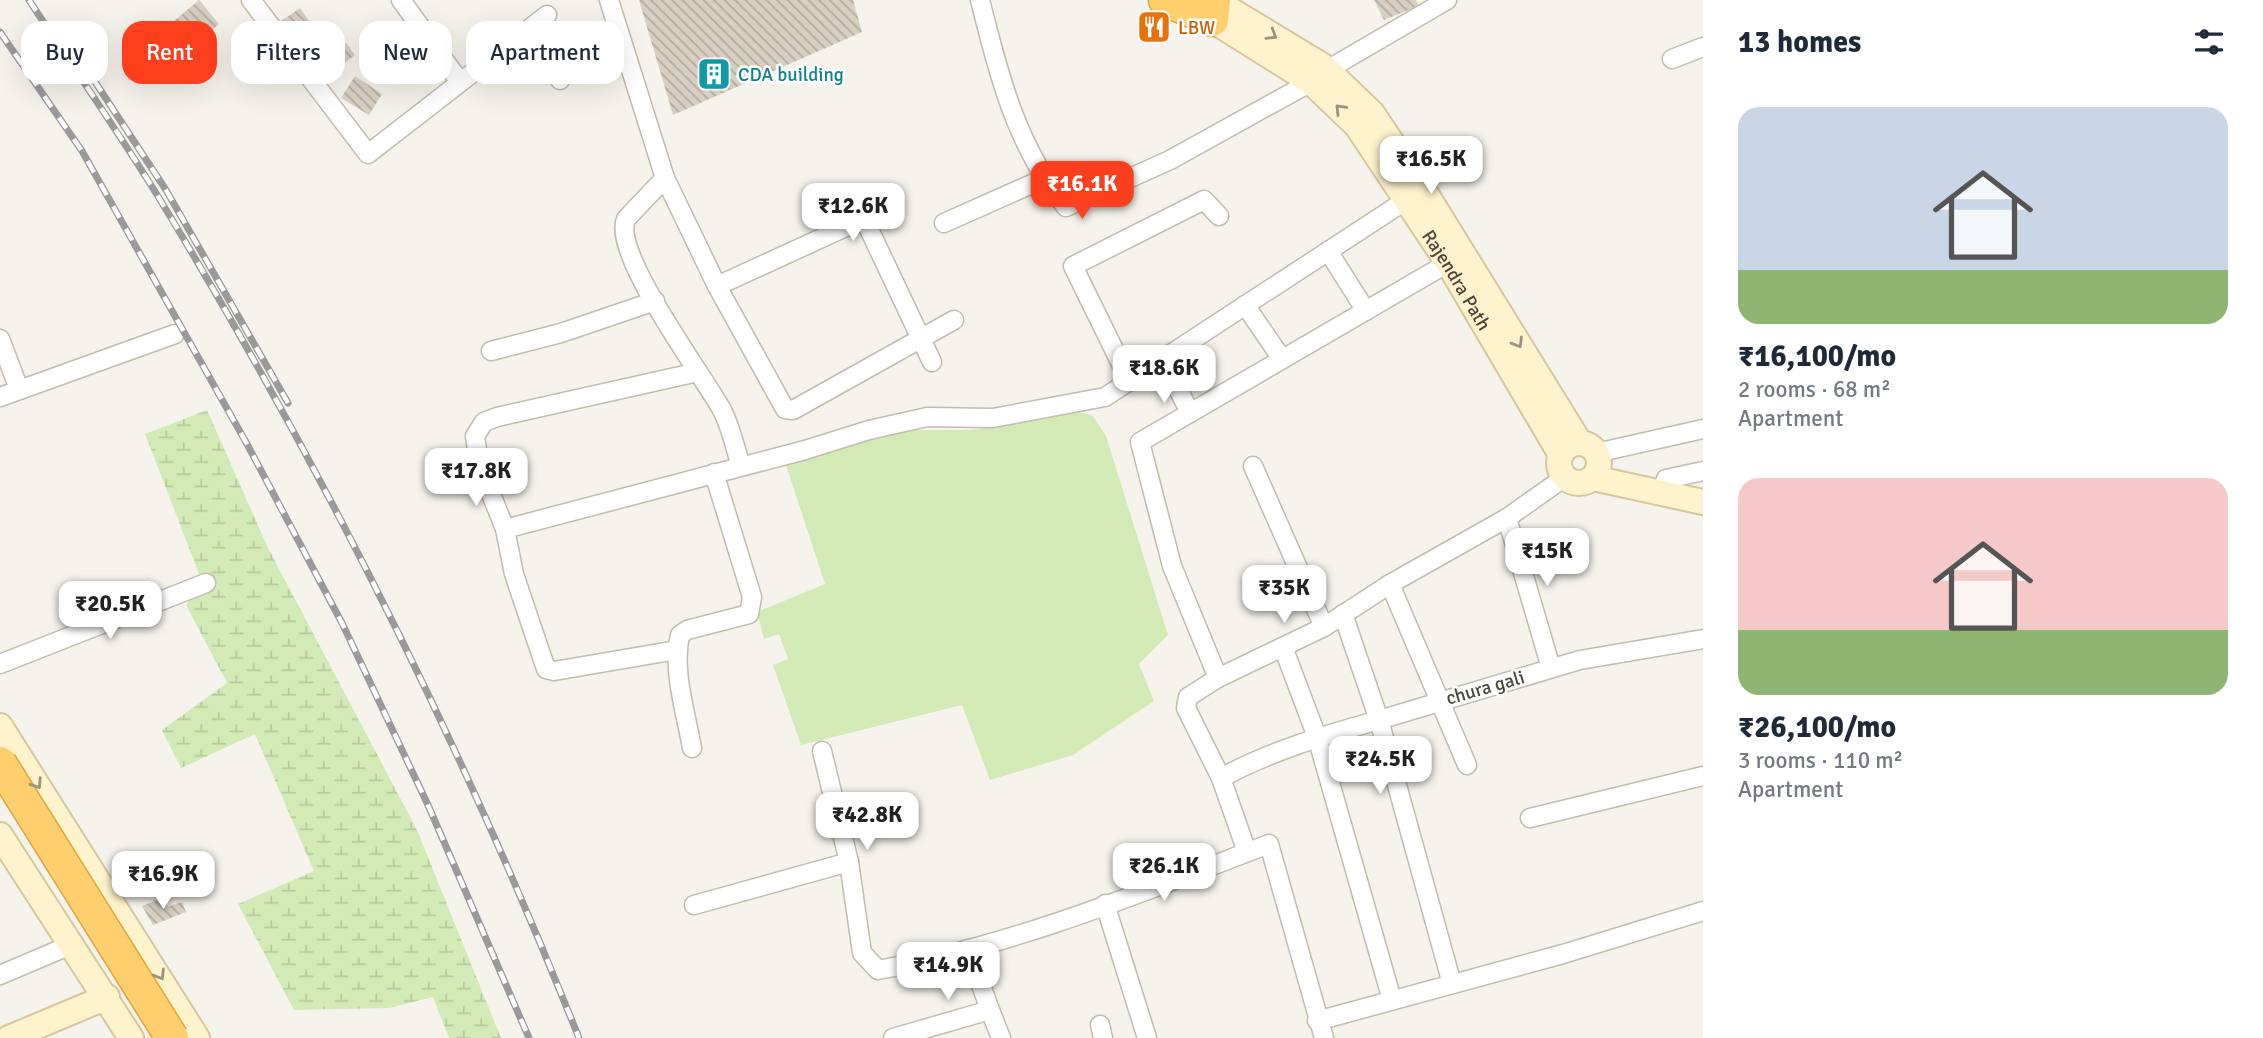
<!DOCTYPE html>
<html lang="en">
<head>
<meta charset="utf-8">
<style>
	body { margin:0; font-family:Signika,sans-serif; background:#f2f2f3; color:#1f2937; height:100vh; display:flex; flex-direction:column; font-size:26px; white-space:nowrap }
	* { box-sizing:border-box; margin:0 }
	p { font-size:23px; color:#747a83 }
	.icon { flex:none; width:38px; height:38px; fill:none; stroke:currentColor; stroke-width:2; stroke-linecap:round; stroke-linejoin:round }
	.map { position:relative; flex:1; overflow:hidden }
	.drawer { display:flex; flex-direction:column; background:#fff; width:560px }
	.drawer>* { flex:none }
	.hud { position:absolute; left:21px; top:21px; width:665px; height:63px; display:flex; gap:14px }
	.price { position:absolute; translate:-50% -60px; padding:0 16px; border-radius:14px; background:#fff; color:#222; font-size:23px; line-height:46px; filter:drop-shadow(0 2px 4px #0008) }
	.price::after { content:''; position:absolute; left:50%; top:42px; width:21px; height:16px; margin-left:-10px; background:inherit; clip-path:polygon(0 0,100% 0,50% 100%) }
	.price.selected { background:#fc3f1d; color:#fff }
	ul { padding:0; list-style:none }
	li { display:grid; align-content:center; gap:14px; height:371px; padding:0 35px }
	li span { display:grid; place-items:center; height:217px; border-radius:21px; color:#555 }
	li>.icon { margin-inline-start:auto }
	span .icon { width:126px; height:126px; fill:#fffc; stroke-width:1 }
	li b { font-size:30px }
	h2 { display:flex; justify-content:space-between; align-items:center; height:84px; padding:0 35px; font-size:30px }
	.tag { padding:0 24px; border-radius:21px; background:#fff; box-shadow:0 7px 28px #0002; font-size:24px; line-height:63px }
	.tag.selected { background:#fc3f1d; color:#fff }
	main { display:flex; flex:1; min-height:0 }
	.map>svg:first-child { display:block }
	.green { fill:#d2eab5 }
	.wetland { fill:url(#wetland-marsh) }
	.building { fill:url(#building-back-hatch) }
	.lines { fill:none; stroke-linecap:round; stroke-linejoin:round }
	.street-casing { stroke:#c2bbae; stroke-width:21 }
	.secondary-casing { stroke:#d6c79b; stroke-width:28 }
	.highway-casing { stroke:#e0a43c; stroke-width:35 }
	.street { stroke:#fff; stroke-width:18 }
	.secondary { stroke:#fff3cd; stroke-width:24 }
	.highway { stroke:#ffcf6e; stroke-width:32 }
	.rail-casing { stroke:#9a9a9a; stroke-width:7 }
	.rail { stroke:#fff; stroke-width:4.5; stroke-dasharray:13; stroke-linecap:butt }
	.highway-bridge-casing { stroke:#e0a43c; stroke-width:35; stroke-linecap:butt }
	.highway-bridge { stroke:#ffcf6e; stroke-width:32 }
	.oneway { stroke:#9c937c }
	.labels { text-anchor:middle; stroke-width:5; stroke-linejoin:round; paint-order:stroke }
	.food-label { font-size:19px; fill:#c56008; stroke:#fff; text-anchor:start }
	.culture-label { font-size:19px; fill:#0d838f; stroke:#fff; text-anchor:start }
	.street-label { font-size:19px; fill:#4b4439; stroke:#fff }
</style>
</head>
<body>
<main>
<div class="map">
<svg width="1703" height="1038" viewBox="0 0 1703 1038">
	<defs>
		<pattern id="wetland-marsh" width="20" height="14" patternUnits="userSpaceOnUse" patternTransform="scale(1.75)"><rect width="20" height="14" fill="#d2eab5"/><path d="M1 5h8M5 5V1M11 12h8M15 12V8" fill="none" stroke="#b6ca9c"/></pattern>
		<pattern id="building-back-hatch" width="6" height="6" patternUnits="userSpaceOnUse" patternTransform="scale(1.75)"><rect width="6" height="6" fill="#d8cfc1"/><path d="M-1 5l2 2M0 0l6 6M5-1l2 2" fill="none" stroke="#b1aa9e"/></pattern>
	</defs>
	<rect width="100%" height="100%" fill="#f6f3ec"/>
	<polygon class="green" points="1076,410 1093,416 1106,436 1168,635 1139,664 1154,701 1073,755 990,780 962,705 801,745 773,665 788,659 779,634 764,639 757,612 825,584 786,465 897,430 972,430 1026,422"/>
	<polygon class="wetland" points="207,410 268,548 417,830 501,1038 449,1038 433,997 389,1008 294,1010 238,904 314,871 255,734 181,768 162,730 227,683 186,605 203,584 145,434"/>
	<g class="building">
		<polygon points="199,0 219,24 181,55 162,31"/>
		<polygon points="639,0 853,0 862,32 673,115"/>
		<polygon points="1374,0 1416,0 1418,6 1384,20"/>
		<polygon points="300,8 312,25 292,39 280,22"/>
		<polygon points="346,43 355,55 329,74 320,62"/>
		<polygon points="513,49 524,65 512,73 501,57"/>
		<polygon points="258,50 267,60 248,76 240,66"/>
		<polygon points="355,76 382,94 369,115 341,98"/>
		<polygon points="164,897 168,907 182,902 186,912 153,925 142,906"/>
	</g>
	<g class="lines">
		<defs>
			<g id="street">
				<polyline points="251,0 368,154 547,15"/>
				<polyline points="401,0 460,82"/>
				<path d="M 609,0 L 665,178 L 626,219 C 611,253 703,375 722,410 C 731,427 735,448 741,466"/>
				<path d="M 980,0 C 999,75 1016,146 1066,207 L 1170,160 L 1311,82"/>
				<polyline points="526,32 560,80"/>
				<polyline points="1672,59 1703,47"/>
				<polyline points="1327,70 1447,0"/>
				<polyline points="665,178 717,286 785,409 793,410 954,320"/>
				<polyline points="944,223 1043,179"/>
				<polyline points="1328,251 1366,311"/>
				<polyline points="717,286 861,220 868,227 932,362"/>
				<polyline points="1245,305 1282,359"/>
				<polyline points="0,339 19,389"/>
				<polyline points="491,351 561,333 655,301"/>
				<polyline points="1163,358 1190,413"/>
				<polyline points="1129,380 1073,266 1204,200 1219,216"/>
				<polyline points="0,397 175,334"/>
				<polyline points="1596,453 1703,429"/>
				<polyline points="1253,466 1324,627"/>
				<polyline points="1662,494 1666,479 1703,471"/>
				<polyline points="1507,518 1551,668"/>
				<polyline points="505,529 805,450 869,430 927,417 993,418 1105,397 1414,195"/>
				<polyline points="1390,584 1467,765"/>
				<polyline points="1343,614 1379,720 1580,660 1703,639"/>
				<polyline points="1283,647 1317,737 1392,1000"/>
				<polyline points="677,650 554,671 546,669 514,574 505,529 479,464 475,436 484,422 497,417 698,372"/>
				<polyline points="0,664 206,583"/>
				<polyline points="1218,678 1172,566 1140,442 1448,263"/>
				<path d="M 692,748 C 686,713 672,671 680,635 L 687,630 L 749,614 L 752,597 L 714,473"/>
				<path d="M 822,751 L 849,862 L 862,953 L 878,970 C 1011,946 1143,892 1269,844 L 1324,1038"/>
				<path d="M 1221,778 C 1270,751 1325,735 1379,720 L 1452,984"/>
				<polyline points="1530,818 1703,776"/>
				<polyline points="1247,852 1221,778 1186,708 1188,697 1218,678 1324,627 1390,584 1507,518 1565,477"/>
				<polyline points="1105,904 1147,1038"/>
				<polyline points="694,905 849,862"/>
				<polyline points="0,975 73,944"/>
				<polyline points="990,1010 1001,1038"/>
				<polyline points="1317,1021 1563,954 1703,911"/>
				<polyline points="1100,1025 1103,1038"/>
				<polyline points="893,1038 990,1010 968,949"/>
			</g>
			<g id="secondary">
				<polyline points="1214,0 1323,66 1372,113 1423,189 1580,443"/>
				<path id="s1" d="M 1212,20 L 1311,82 L 1357,126 L 1448,263 L 1561,455"/>
				<circle cx="1579" cy="463" r="20"/>
				<polyline points="1593,478 1703,502"/>
				<polyline points="0,726 197,1038"/>
				<polyline points="0,835 131,1038"/>
				<polyline points="9,1038 107,997"/>
			</g>
			<polyline id="highway" points="1165,0 1212,20 1214,0"/>
		</defs>
		<use href="#street" class="street-casing"/>
		<use href="#secondary" class="secondary-casing"/>
		<use href="#highway" class="highway-casing"/>
		<use href="#street" class="street"/>
		<use href="#secondary" class="secondary"/>
		<use href="#highway" class="highway"/>
		<defs>
			<g id="rail">
				<path d="M 29,0 C 72,66 118,131 159,198 C 321,465 463,747 579,1038"/>
				<polyline points="0,32 82,151 247,444 342,623 428,805 529,1038"/>
				<polyline points="80,59 166,190 288,403"/>
			</g>
		</defs>
		<use href="#rail" class="rail-casing"/>
		<use href="#rail" class="rail"/>
		<defs>
			<polyline id="highway-bridge" points="0,763 172,1038"/>
		</defs>
		<use href="#highway-bridge" class="highway-bridge-casing"/>
		<use href="#highway-bridge" class="highway-bridge"/>
	</g>
	<defs><path id="oneway-chevron" d="M-2-3.5L2.5 0L-2 3.5" fill="none" stroke-width="1.6" stroke-linecap="round" stroke-linejoin="round" transform="scale(1.75)"/></defs>
	<g class="oneway">
		<use href="#oneway-chevron" transform="translate(1272 35) rotate(31)"/>
		<use href="#oneway-chevron" transform="translate(1340 109) rotate(-134)"/>
		<use href="#oneway-chevron" transform="translate(1518 343) rotate(59)"/>
		<use href="#oneway-chevron" transform="translate(37 784) rotate(57)"/>
		<use href="#oneway-chevron" transform="translate(160 975) rotate(59)"/>
	</g>
	<defs>
		<symbol id="restaurant-square" viewBox="-11 -11 22 22"><rect x="-9" y="-9" width="18" height="18" rx="4" fill="#e8710a" stroke="#fff"/><path d="M-5-6h1v4h1v-4h1v4h1v-4h1v5L-1.5 .5V6h-2V.5L-5-1ZM5-6V6H3V1.5H1.5Q1.5-4 5-6Z" fill="#fff"/></symbol>
		<symbol id="building-square" viewBox="-11 -11 22 22"><rect x="-9" y="-9" width="18" height="18" rx="4" fill="#0f9aa8" stroke="#fff"/><path d="M-4-6H4V6H1V3H-1V6H-4ZM-2.5-4.3h1.7v1.8h-1.7ZM.8-4.3h1.7v1.8H.8ZM-2.5-1h1.7V.8h-1.7ZM.8-1h1.7V.8H.8Z" fill="#fff"/></symbol>
	</defs>
	<g fill-rule="evenodd">
		<use href="#restaurant-square" x="1135" y="8" width="38" height="38"/>
		<use href="#building-square" x="695" y="55" width="38" height="38"/>
	</g>
	<g class="labels">
		<g class="food-label">
			<text x="1178" y="34">LBW</text>
		</g>
		<g class="culture-label">
			<text x="738" y="81">CDA building</text>
		</g>
		<g class="street-label">
			<text dy="7" stroke="none"><textPath href="#s1" startOffset="364">Rajendra Path</textPath></text>
			<text transform="translate(1485 687) rotate(-16)" y="7">chura gali</text>
		</g>
	</g>
</svg>
<b class="price" style="left:1431px;top:196px">₹16.5K</b>
<b class="price selected" style="left:1082px;top:221px">₹16.1K</b>
<b class="price" style="left:853px;top:243px">₹12.6K</b>
<b class="price" style="left:1164px;top:405px">₹18.6K</b>
<b class="price" style="left:476px;top:508px">₹17.8K</b>
<b class="price" style="left:1547px;top:588px">₹15K</b>
<b class="price" style="left:1284px;top:625px">₹35K</b>
<b class="price" style="left:110px;top:641px">₹20.5K</b>
<b class="price" style="left:1380px;top:796px">₹24.5K</b>
<b class="price" style="left:867px;top:852px">₹42.8K</b>
<b class="price" style="left:1164px;top:903px">₹26.1K</b>
<b class="price" style="left:163px;top:911px">₹16.9K</b>
<b class="price" style="left:948px;top:1002px">₹14.9K</b>
<div class="hud">
<a class="tag">Buy</a>
<a class="tag selected">Rent</a>
<a class="tag">Filters</a>
<a class="tag">New</a>
<a class="tag">Apartment</a>
</div>
</div>
<section class="drawer">
<h2>13 homes<svg class="icon" aria-label="filters" viewBox="0 0 24 24"><path d="M4 7h16M4 17h16"/><circle cx="9" cy="7" r="2"/><circle cx="15" cy="17" r="2"/></svg></h2>
<ul>
<li><span style="background:linear-gradient(#c9d6e8 75%,#8fb573 0)"><svg class="icon" aria-label="home" viewBox="0 0 24 24"><path d="M3 11l9-7 9 7M6 9v11h12V9"/></svg></span><div><b>₹16,100/mo</b><p>2 rooms · 68 m²</p><p>Apartment</p></div></li>
<li><span style="background:linear-gradient(#f6c9c9 70%,#8fb573 0)"><svg class="icon" aria-label="home" viewBox="0 0 24 24"><path d="M3 11l9-7 9 7M6 9v11h12V9"/></svg></span><div><b>₹26,100/mo</b><p>3 rooms · 110 m²</p><p>Apartment</p></div></li>
</ul>
</section>
</main>
</body>
</html>
